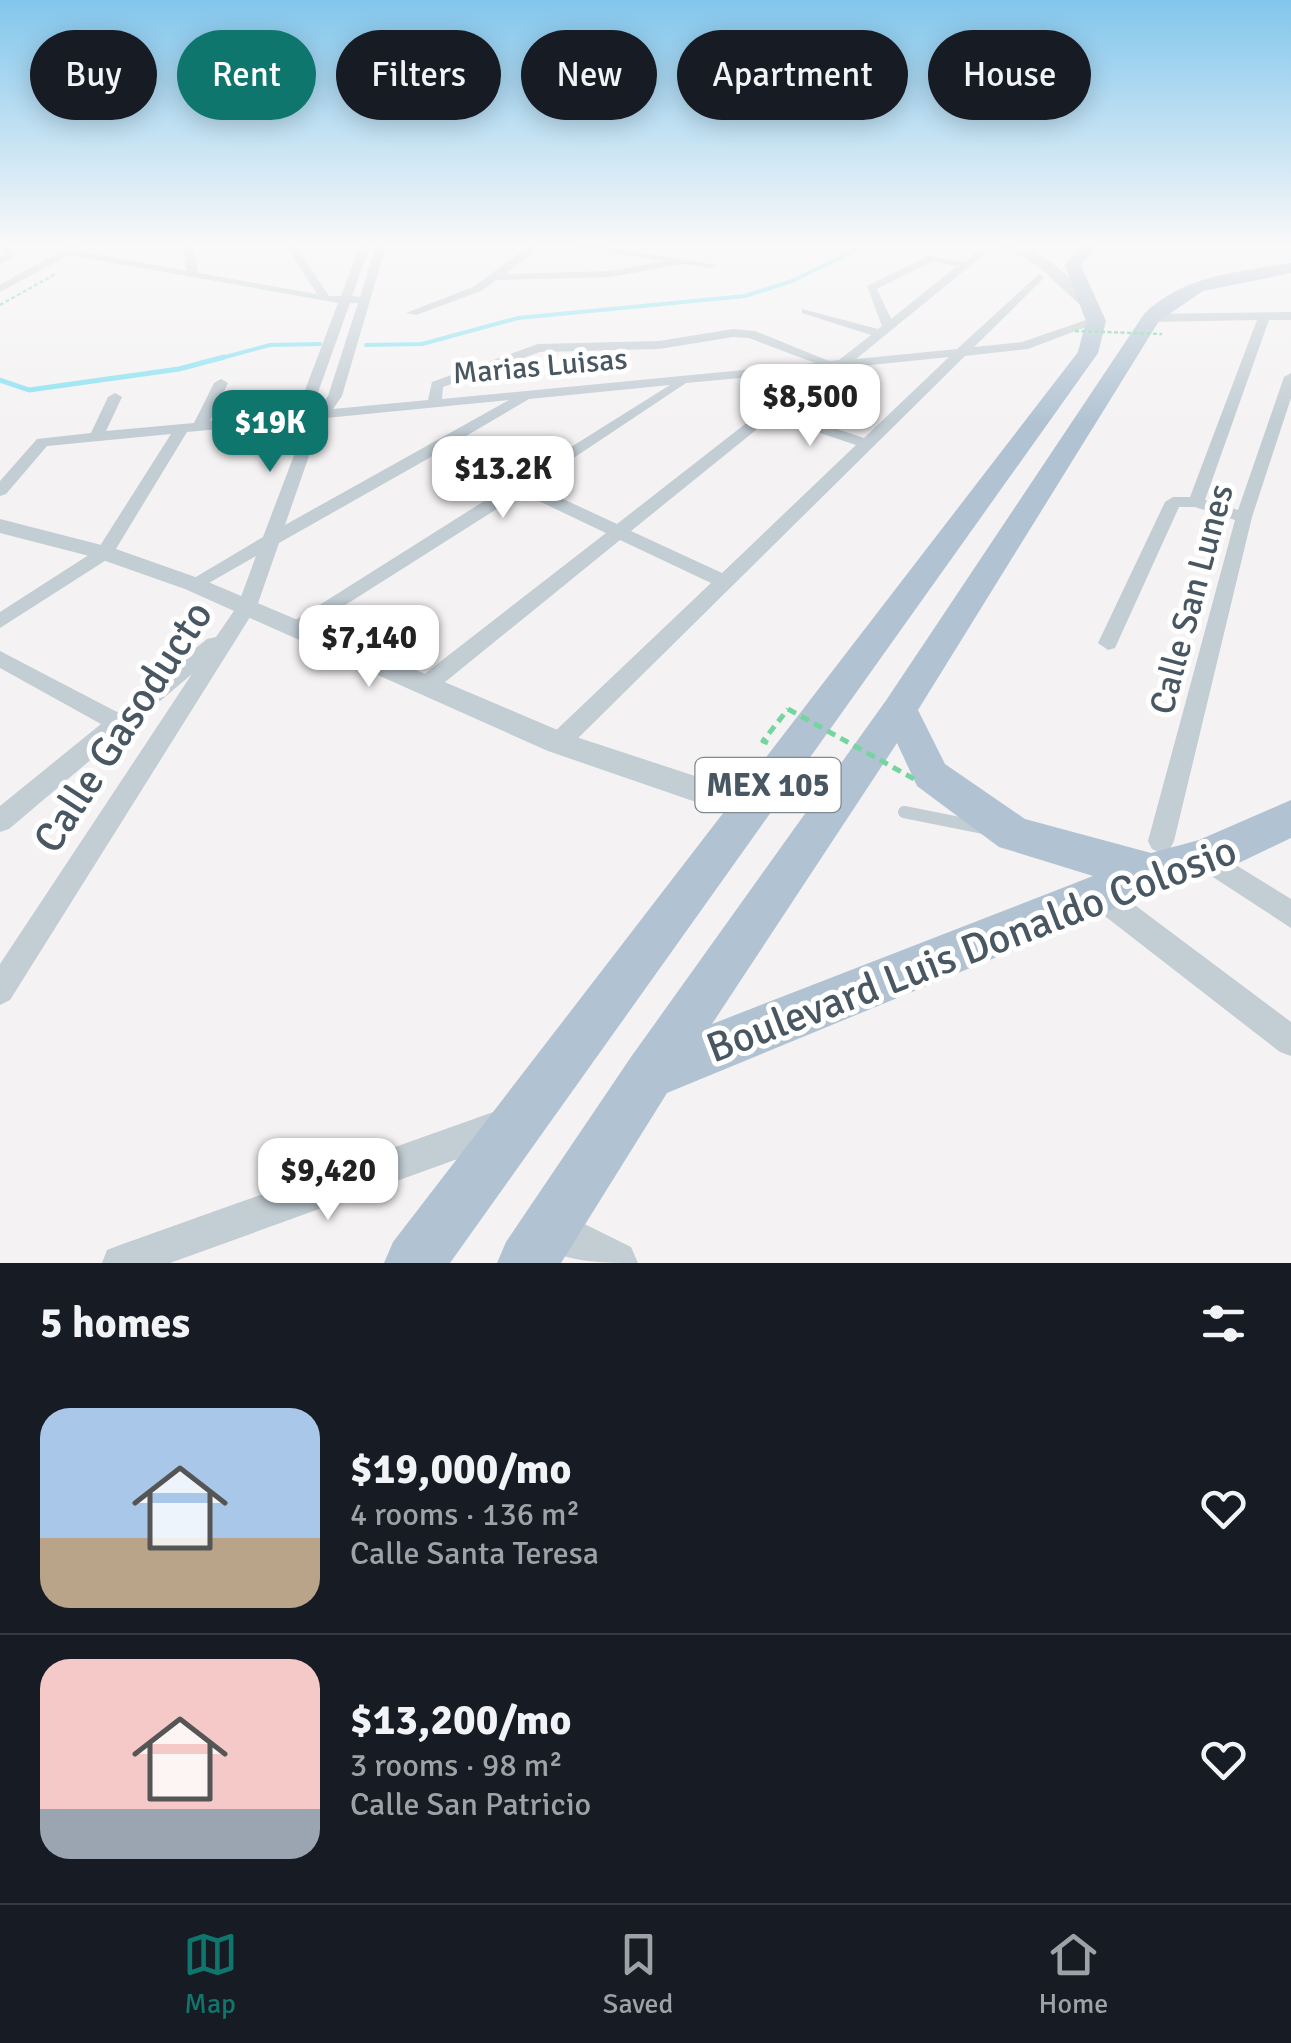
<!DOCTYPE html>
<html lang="en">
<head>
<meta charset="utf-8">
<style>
	body { margin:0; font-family:Signika,sans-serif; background:#242831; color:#f1f3f6; height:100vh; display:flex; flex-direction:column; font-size:38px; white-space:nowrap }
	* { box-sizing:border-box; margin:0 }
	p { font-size:32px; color:#9ea1a6 }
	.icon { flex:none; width:55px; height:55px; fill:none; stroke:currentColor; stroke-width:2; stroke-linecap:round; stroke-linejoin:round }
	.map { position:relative; height:1263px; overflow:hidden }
	.sheet { display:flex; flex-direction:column; background:#171b24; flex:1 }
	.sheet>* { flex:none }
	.banner { position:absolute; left:30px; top:30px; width:1232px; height:90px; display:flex; gap:20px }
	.price { position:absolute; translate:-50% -85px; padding:0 22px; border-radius:20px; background:#fff; color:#222; font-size:32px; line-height:65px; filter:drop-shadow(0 2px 5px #0008) }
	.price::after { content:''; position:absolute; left:50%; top:60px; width:30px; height:22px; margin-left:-15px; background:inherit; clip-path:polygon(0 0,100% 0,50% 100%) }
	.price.on { background:#0f766e; color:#fff }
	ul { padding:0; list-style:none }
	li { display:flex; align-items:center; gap:30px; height:250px; padding:0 40px }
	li+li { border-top:2px solid #363941 }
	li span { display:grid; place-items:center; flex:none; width:280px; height:200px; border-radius:30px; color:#555 }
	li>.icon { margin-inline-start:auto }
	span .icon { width:120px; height:120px; fill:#fffc; stroke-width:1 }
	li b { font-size:42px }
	h2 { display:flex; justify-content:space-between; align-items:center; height:120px; padding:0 40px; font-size:42px }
	.tag { padding:0 35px; border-radius:45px; background:#171b24; box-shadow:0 5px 25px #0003; font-size:35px; line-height:90px }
	.tag.on { background:#0f766e; color:#fff }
	.tabs { display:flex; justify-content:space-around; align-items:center; height:140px; border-top:2px solid #363941; background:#171b24; font-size:28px; color:#9ea1a6 }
	.tabs a { display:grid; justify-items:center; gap:5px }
	.tabs .on { color:#0f766e }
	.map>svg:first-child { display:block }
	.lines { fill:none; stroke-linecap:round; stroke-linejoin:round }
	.stream-far1 { stroke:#8ae2f2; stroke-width:4 }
	.stream { stroke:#8ae2f2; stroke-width:5 }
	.path-far1 { stroke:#75d4a0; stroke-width:2.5; stroke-dasharray:4 2.5; stroke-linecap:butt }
	.path { stroke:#75d4a0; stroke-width:5; stroke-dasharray:9 6; stroke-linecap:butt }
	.service { stroke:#c2cdd4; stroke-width:12 }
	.minor { fill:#c2cdd4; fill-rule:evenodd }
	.tertiary { fill:#c2cdd4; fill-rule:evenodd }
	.secondary { fill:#c2ced9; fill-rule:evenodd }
	.primary { fill:#b1c3d2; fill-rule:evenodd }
	.path-bridge-far1 { stroke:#75d4a0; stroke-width:2.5; stroke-dasharray:4 2.5; stroke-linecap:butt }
	.path-bridge { stroke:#75d4a0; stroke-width:5; stroke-dasharray:9 6; stroke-linecap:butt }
	.labels { text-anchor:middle; stroke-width:10; stroke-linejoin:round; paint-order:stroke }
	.far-street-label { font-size:30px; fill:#485761; stroke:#fff }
	.shield { fill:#fff; stroke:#7f8990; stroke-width:2.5 }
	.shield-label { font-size:32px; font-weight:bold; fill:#485761 }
	.street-label { font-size:35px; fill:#485761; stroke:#fff }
	.near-street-label { font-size:42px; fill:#485761; stroke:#fff }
</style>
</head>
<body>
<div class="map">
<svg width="1291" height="1263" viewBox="0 0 1291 1263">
	<rect width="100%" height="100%" fill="#f4f2f2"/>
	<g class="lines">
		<g class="stream-far1">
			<polyline points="366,345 422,344 518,318 745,296 792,281 864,246"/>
			<polyline points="214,360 270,345 320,344"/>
		</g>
		<polyline class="stream" points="0,380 29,390 179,369 224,357"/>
		<polyline class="path-far1" points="0,305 57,273"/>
		<polyline class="path" points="768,743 763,741 788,709"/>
		<polyline class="service" points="904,812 984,828"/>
		<g class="minor">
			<polygon points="0,246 9,246 17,254 0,264 0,257 6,254"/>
			<path d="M 70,246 L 83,246 L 77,251 L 187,271 L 183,246 L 193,246 L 198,273 L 317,294 L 286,246 L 296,246 L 329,296 L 341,296 L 360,246 L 370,246 L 352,296 L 360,297 L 376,246 L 386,246 L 342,396 L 333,409 L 428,400 L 432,382 L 538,344 L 659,341 L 733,329 L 755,331 L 829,361 L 839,360 L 871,335 L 802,313 L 802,309 L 878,329 L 882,326 L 867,286 L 928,256 L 964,262 L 983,246 L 992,248 L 856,359 L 957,349 L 1039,274 L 1044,277 L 1043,279 L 974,347 L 1022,342 L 1092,318 L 1102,321 L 1028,349 L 965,356 L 566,750 L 558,752 L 550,750 L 547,743 L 550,736 L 711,583 L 620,540 L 434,691 L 418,691 L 415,685 L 418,679 L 606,533 L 522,493 L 298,635 L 291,633 L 288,628 L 291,623 L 508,486 L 438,453 L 279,543 L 257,606 L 10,1000 L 0,1005 L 0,964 L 192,674 L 9,829 L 0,832 L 0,806 L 101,724 L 0,668 L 0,651 L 117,712 L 207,639 L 216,637 L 238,605 L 256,556 L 200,588 L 193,590 L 184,584 L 263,537 L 304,429 L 303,421 L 187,432 L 111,557 L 0,628 L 0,612 L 98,549 L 171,434 L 47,446 L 6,494 L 0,496 L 0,481 L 37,439 L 91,433 L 108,397 L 115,393 L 122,397 L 106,431 L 194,423 L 214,383 L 221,379 L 228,383 L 210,421 L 303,412 L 302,398 L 338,303 L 69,255 L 0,292 L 0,285 ZM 933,261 L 957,266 L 891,319 L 877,289 ZM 350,303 L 358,303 L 328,396 L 317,411 L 316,398 ZM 733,337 L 749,338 L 815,363 L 442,399 L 443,387 L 540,352 L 659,349 ZM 949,357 L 864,438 L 780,410 L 832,369 ZM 813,371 L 617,524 L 533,485 L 686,383 ZM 670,385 L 520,479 L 449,446 L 529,399 ZM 509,400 L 285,525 L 318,430 L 326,418 ZM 772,417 L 856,445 L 722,573 L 631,531 Z"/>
			<polygon points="529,246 541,246 505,274 611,271 664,261 572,246 600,246 716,265 711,268 682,264 611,277 496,280 481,291 416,315 406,313 473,287"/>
			<polygon points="1291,312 1291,320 1269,320 1205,500 1238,510 1284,377 1291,373 1291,398 1252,517 1174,841 1170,849 1161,853 1152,849 1148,841 1235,520 1195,507 1179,507 1115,648 1108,650 1098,643 1165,502 1173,497 1190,497 1257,320 1151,322 1145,318 1151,314"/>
			<polygon points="1205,846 1291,899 1291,928 1196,866 1192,858 1196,850"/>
			<polygon points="1098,881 1108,885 1291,1022 1291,1056 1280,1052 1088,903 1085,894 1088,885"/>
			<polygon points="499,1110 511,1115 516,1127 511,1139 499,1144 170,1263 102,1263 107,1250 120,1245"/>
		</g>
		<g class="tertiary">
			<polygon points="0,519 113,548 201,579 567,734 762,798 766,808 762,818 751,821 548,751 185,589 97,558 0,533"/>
			<path d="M 550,1207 L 631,1247 L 638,1263 C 599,1263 545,1263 528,1229 L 534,1213 Z"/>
		</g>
		<path class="secondary" d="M 1002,246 C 1039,246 1068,274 1092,301 L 1079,304 L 1037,265 Z"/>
		<g class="primary">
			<polygon points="1079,246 1095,246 1081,266 1106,321 1098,353 450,1263 384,1263 393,1242 1078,352 1086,321 1065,266"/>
			<path d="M 1291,263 L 1291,273 L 1203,291 L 1159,321 L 918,710 L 945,764 L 1025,819 L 1151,853 L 1199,840 L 1291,800 L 1291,838 L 1220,872 L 1154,892 L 667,1093 L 561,1263 L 497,1263 L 506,1242 L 631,1057 L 887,699 L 1144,314 C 1184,275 1238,272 1291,263 ZM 897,743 L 917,786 L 999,847 L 1093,876 L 712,1024 Z"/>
		</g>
		<polyline class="path-bridge-far1" points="1075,331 1162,334"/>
		<polyline class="path-bridge" points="788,709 916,780"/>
	</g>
	<linearGradient id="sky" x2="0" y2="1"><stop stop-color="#82c6ec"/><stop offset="0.58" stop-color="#faf9f9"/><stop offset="1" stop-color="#faf9f9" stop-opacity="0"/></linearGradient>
	<rect width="1291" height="423" fill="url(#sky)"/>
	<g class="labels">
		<g class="far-street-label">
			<text transform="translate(540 366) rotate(-5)" y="10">Marias Luisas</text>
		</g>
		<rect class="shield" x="695.5" y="758" width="145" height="54" rx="8"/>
		<g class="shield-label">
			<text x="768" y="796">MEX 105</text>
		</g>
		<g class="street-label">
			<text transform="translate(1191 599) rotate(-75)" y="12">Calle San Lunes</text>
		</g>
		<g class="near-street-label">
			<text transform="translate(122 726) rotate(-57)" y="15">Calle Gasoducto</text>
			<text transform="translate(971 948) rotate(-21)" y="15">Boulevard Luis Donaldo Colosio</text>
		</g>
	</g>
</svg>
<b class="price" style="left:810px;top:449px">$8,500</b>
<b class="price on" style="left:270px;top:475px">$19K</b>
<b class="price" style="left:503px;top:521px">$13.2K</b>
<b class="price" style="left:369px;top:690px">$7,140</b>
<b class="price" style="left:328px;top:1223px">$9,420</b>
<div class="banner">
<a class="tag">Buy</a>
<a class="tag on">Rent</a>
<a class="tag">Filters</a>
<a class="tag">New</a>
<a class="tag">Apartment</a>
<a class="tag">House</a>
</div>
</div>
<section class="sheet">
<h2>5 homes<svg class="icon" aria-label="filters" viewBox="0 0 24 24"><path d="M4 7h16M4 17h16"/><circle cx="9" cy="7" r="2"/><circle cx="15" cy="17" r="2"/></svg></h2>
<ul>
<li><span style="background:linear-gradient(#a9c7e8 65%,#b9a48a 0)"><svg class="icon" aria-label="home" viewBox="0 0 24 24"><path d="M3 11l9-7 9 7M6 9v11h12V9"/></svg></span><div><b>$19,000/mo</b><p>4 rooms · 136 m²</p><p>Calle Santa Teresa</p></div><svg class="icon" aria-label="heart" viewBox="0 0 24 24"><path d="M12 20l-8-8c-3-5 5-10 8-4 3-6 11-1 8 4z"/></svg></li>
<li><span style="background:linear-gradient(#f6c9c9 75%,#9aa5b1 0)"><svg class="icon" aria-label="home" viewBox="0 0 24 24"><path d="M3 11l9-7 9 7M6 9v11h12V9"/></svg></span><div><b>$13,200/mo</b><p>3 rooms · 98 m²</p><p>Calle San Patricio</p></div><svg class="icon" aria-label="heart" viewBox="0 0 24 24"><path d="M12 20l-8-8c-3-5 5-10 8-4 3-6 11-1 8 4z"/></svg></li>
</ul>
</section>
<nav class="tabs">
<a class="on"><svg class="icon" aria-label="map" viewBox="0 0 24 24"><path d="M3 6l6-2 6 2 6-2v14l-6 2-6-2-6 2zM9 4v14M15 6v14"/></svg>Map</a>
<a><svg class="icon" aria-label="saved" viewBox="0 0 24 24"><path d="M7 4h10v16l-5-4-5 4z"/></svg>Saved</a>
<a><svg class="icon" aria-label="home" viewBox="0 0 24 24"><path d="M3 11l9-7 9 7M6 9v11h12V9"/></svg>Home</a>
</nav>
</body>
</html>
